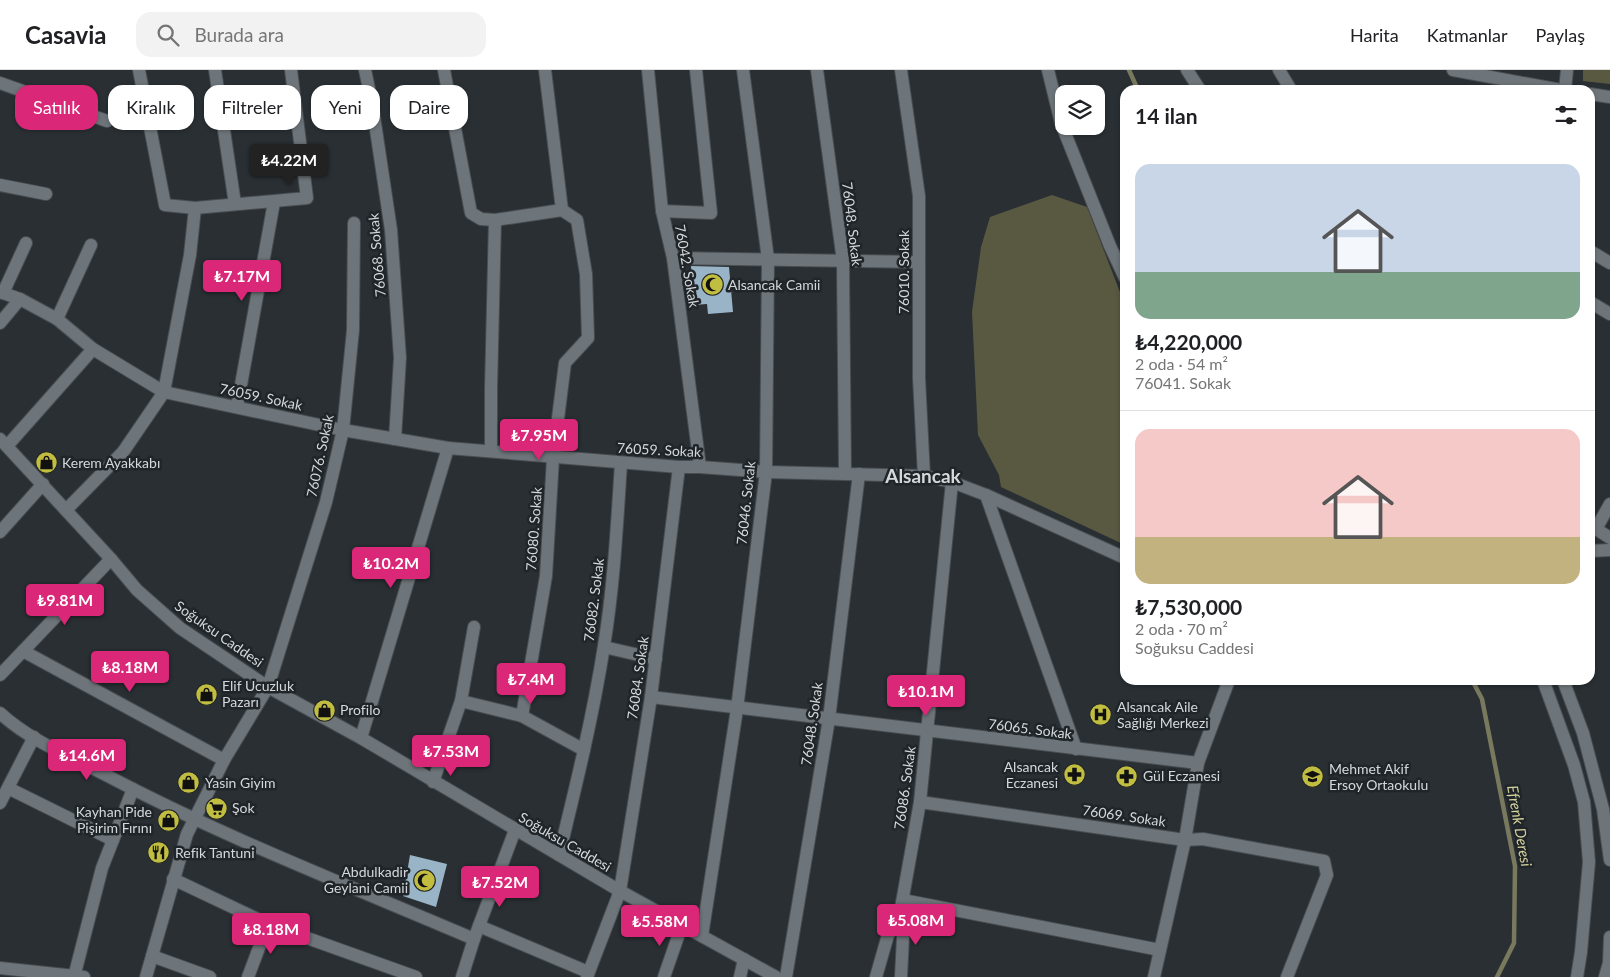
<!DOCTYPE html>
<html lang="tr">
<head>
<meta charset="utf-8">
<style>
	body { margin:0; font-family:Lato,sans-serif; background:#f2f2f2; color:#202124; height:100vh; display:flex; flex-direction:column; font-size:19px; white-space:nowrap }
	* { box-sizing:border-box; margin:0 }
	p { font-size:16px; color:#757577 }
	.icon { flex:none; width:28px; height:28px; fill:none; stroke:currentColor; stroke-width:2; stroke-linecap:round; stroke-linejoin:round }
	.map { position:relative; flex:1; overflow:hidden }
	.side { position:absolute; left:1120px; top:15px; width:475px; height:600px; display:flex; flex-direction:column; background:#fff; border-radius:15px; box-shadow:0 1px 4px #0004 }
	.side>* { flex:none }
	.top-card { position:absolute; left:15px; top:15px; width:475px; height:45px; display:flex; gap:10px }
	.fabs { position:absolute; left:1055px; top:15px; display:grid; gap:10px }
	.fabs a { display:grid; place-items:center; width:50px; height:50px; border-radius:10px; background:#fff; box-shadow:0 1px 4px #0004; font-size:25px }
	.price { position:absolute; translate:-50% -42px; padding:0 11px; border-radius:5px; background:#db2777; color:#fff; font-size:16px; line-height:32px; filter:drop-shadow(0 1px 2px #0008) }
	.price::after { content:''; position:absolute; left:50%; top:30px; width:15px; height:11px; margin-left:-8px; background:inherit; clip-path:polygon(0 0,100% 0,50% 100%) }
	.price.active { background:#222; color:#fff }
	ul { padding:0; list-style:none }
	li { display:grid; align-content:center; gap:10px; height:265px; padding:0 15px }
	li+li { border-top:1px solid #e0e0e0 }
	li span { display:grid; place-items:center; height:155px; border-radius:15px; color:#555 }
	li>.icon { margin-inline-start:auto }
	span .icon { width:90px; height:90px; fill:#fffc; stroke-width:1 }
	li b { font-size:21px }
	h2 { display:flex; justify-content:space-between; align-items:center; height:60px; padding:0 15px; font-size:21px }
	.tag { padding:0 18px; border-radius:15px; background:#fff; box-shadow:0 1px 4px #0004; font-size:18px; line-height:45px }
	.tag.active { background:#db2777; color:#fff }
	header { display:flex; align-items:center; gap:30px; box-sizing:border-box; height:70px; padding:0 25px; background:#fff; border-bottom:1px solid #e0e0e0 }
	header strong { font-size:24px }
	nav { display:flex; gap:28px; margin-inline-start:auto; font-size:18px }
	.search { width:350px; height:45px; background:#f2f2f2; display:flex; align-items:center; gap:12px; box-sizing:border-box; padding:0 18px; border-radius:15px; color:#757577; font-size:19px }
	.map>svg:first-child { display:block }
	.green { fill:#595942 }
	.lines { fill:none; stroke-linecap:round; stroke-linejoin:round }
	.stream { stroke:#79795e; stroke-width:4.5 }
	.building { fill:#99b4c7 }
	.minor-casing { stroke:#484d51; stroke-width:14 }
	.minor { stroke:#6e757a; stroke-width:12 }
	.labels { text-anchor:middle; stroke-width:5; stroke-linejoin:round; paint-order:stroke }
	.street-label { font-size:14px; fill:#d4d8db; stroke:#1f2529 }
	.poi-label { font-size:14px; fill:#d4d8db; stroke:#1f2529; text-anchor:start }
	.water-label { font-size:15px; font-style:italic; fill:#d5d49f; stroke:#1f2529 }
	.district-label { font-size:19px; font-weight:bold; fill:#d4d8db; stroke:#1f2529 }
</style>
</head>
<body>
<header>
<strong>Casavia</strong>
<div class="search"><svg class="icon" aria-label="search" viewBox="0 0 24 24"><circle cx="10" cy="10" r="6"/><path d="M15 15l6 6"/></svg>Burada ara</div>
<nav><a>Harita</a><a>Katmanlar</a><a>Paylaş</a></nav>
</header>
<div class="map">
<svg width="1610" height="907" viewBox="0 0 1610 907">
	<rect width="100%" height="100%" fill="#292f33"/>
	<g class="green">
		<polygon points="1583,0 1610,0 1610,14 1583,11"/>
		<polygon points="1052,125 1087,137 1125,235 1125,475 1001,417 999,405 978,365 972,242 981,177 990,147"/>
	</g>
	<g class="lines">
		<g class="stream">
			<polyline points="1129,0 1138,20"/>
			<polyline points="1472,610 1482,629 1515,796 1514,873 1497,907"/>
		</g>
	</g>
	<g class="building">
		<polygon points="691,196 729,197 733,242 708,244 707,234 694,235"/>
		<polygon points="410,785 447,794 436,837 403,826"/>
	</g>
	<g class="lines">
		<defs>
			<g id="minor">
				<polyline points="139,0 165,135 195,138 307,128 291,0"/>
				<polyline points="215,0 235,134"/>
				<polyline points="365,0 372,33 391,160 400,288 395,369"/>
				<polyline points="444,0 471,143 481,149 495,150 562,140"/>
				<polyline points="545,0 562,140"/>
				<polyline points="648,0 662,141 673,188 700,397"/>
				<polyline points="817,0 843,191 845,403"/>
				<polyline points="901,0 919,126 919,308 924,406"/>
				<polyline points="1048,0 1061,53 1110,176 1125,208"/>
				<polyline points="1187,0 1200,20"/>
				<polyline points="1279,0 1291,20"/>
				<polyline points="1453,0 1561,20"/>
				<polyline points="0,13 107,51"/>
				<polyline points="1565,20 1567,0"/>
				<polyline points="1590,24 1610,27"/>
				<polyline points="0,115 46,124"/>
				<polyline points="662,141 711,143 696,0"/>
				<polyline points="1590,181 1610,193"/>
				<polyline points="673,188 919,192"/>
				<polyline points="0,222 20,229 57,249 93,279 164,322 343,360 448,378 679,397 700,397 766,402 924,406 952,412 986,425 1125,488"/>
				<polyline points="3,223 26,173"/>
				<polyline points="1590,232 1610,244"/>
				<polyline points="57,249 91,175"/>
				<polyline points="0,253 20,229"/>
				<polyline points="237,337 274,132"/>
				<polyline points="0,369 111,489 137,520 180,558 268,617 361,668 620,821 776,907"/>
				<polyline points="7,376 93,279"/>
				<polyline points="491,381 491,319 495,150"/>
				<polyline points="986,425 1076,679"/>
				<polyline points="66,440 123,382 164,322 190,185 195,138"/>
				<polyline points="1590,455 1610,468"/>
				<polyline points="1596,459 1610,434"/>
				<polyline points="0,462 43,414"/>
				<polyline points="1590,481 1610,480"/>
				<polyline points="604,577 656,589"/>
				<polyline points="23,581 224,690"/>
				<polyline points="0,605 111,489"/>
				<polyline points="1543,610 1574,695 1584,732 1589,792 1581,882 1577,907"/>
				<polyline points="1563,610 1583,663 1603,739 1610,790"/>
				<polyline points="651,627 1198,693"/>
				<polyline points="461,631 522,646 584,680"/>
				<path d="M 0,643 C 29,670 69,686 104,704 C 223,767 350,816 474,869"/>
				<polyline points="522,646 546,506 553,388 565,293 588,268 586,204 577,150 562,140"/>
				<polyline points="361,668 448,378"/>
				<polyline points="433,712 461,631 474,557"/>
				<polyline points="8,718 113,770"/>
				<polyline points="920,732 1185,770 1203,769 1324,791 1327,805 1287,907"/>
				<polyline points="0,733 34,667"/>
				<path d="M 559,785 C 576,716 593,646 604,576 C 614,515 617,454 621,393"/>
				<polyline points="173,809 268,854 416,907"/>
				<polyline points="903,830 1160,880"/>
				<polyline points="899,849 903,867 901,907"/>
				<polyline points="479,856 588,902"/>
				<polyline points="702,866 737,639 766,402 768,189 743,0"/>
				<polyline points="152,886 210,907"/>
				<polyline points="0,898 84,907"/>
				<polyline points="74,907 102,798 133,719"/>
				<polyline points="146,907 187,764 224,690 268,617 326,432 343,360 353,260 354,153"/>
				<polyline points="248,907 268,854"/>
				<polyline points="462,907 474,869 515,760"/>
				<polyline points="587,907 620,821 651,627 679,397"/>
				<polyline points="664,907 682,855"/>
				<polyline points="740,907 744,889"/>
				<polyline points="786,907 829,649 859,404"/>
				<polyline points="876,907 888,865 899,849 920,732 952,412"/>
				<polyline points="1154,907 1185,770 1198,693 1229,610"/>
				<polyline points="1605,907 1609,893 1610,867"/>
			</g>
		</defs>
		<use href="#minor" class="minor-casing"/>
		<use href="#minor" class="minor"/>
	</g>
	<defs>
		<symbol id="mosque-disc" viewBox="-11 -11 22 22"><circle r="9.5" fill="#c1bd40" stroke="#1f2529"/><path d="M3.5-4.9A6 6 0 1 0 3.5 4.9A5 5 0 1 1 3.5-4.9Z" fill="#111"/></symbol>
		<symbol id="shop-disc" viewBox="-11 -11 22 22"><circle r="9.5" fill="#c1bd40" stroke="#1f2529"/><path d="M-5-2.5h2.3a2.7 3.5 0 0 1 5.4 0H5L5.5 6h-11ZM-1.5-2.5h3a1.5 2.3 0 0 0-3 0Z" fill="#111"/></symbol>
		<symbol id="hospital-disc" viewBox="-11 -11 22 22"><circle r="9.5" fill="#c1bd40" stroke="#1f2529"/><path d="M-5-5h3v3.5h4V-5h3V5h-3V1.5h-4V5h-3Z" fill="#111"/></symbol>
		<symbol id="pharmacy-disc" viewBox="-11 -11 22 22"><circle r="9.5" fill="#c1bd40" stroke="#1f2529"/><path d="M-2-6h4v4h4v4h-4v4h-4v-4h-4v-4h4Z" fill="#111"/></symbol>
		<symbol id="school-disc" viewBox="-11 -11 22 22"><circle r="9.5" fill="#c1bd40" stroke="#1f2529"/><path d="M0-5L7-2L0 1L-7-2ZM-4 1L0 2.5L4 1V4Q0 6-4 4Z" fill="#111"/></symbol>
		<symbol id="supermarket-disc" viewBox="-11 -11 22 22"><circle r="9.5" fill="#c1bd40" stroke="#1f2529"/><path d="M-6-5.5h2.5l.6 2H6L4.5 2H-2.5L-4.4-4H-6ZM-1.5 3.2a1.3 1.3 0 1 0 .1 0ZM3 3.2a1.3 1.3 0 1 0 .1 0Z" fill="#111"/></symbol>
		<symbol id="restaurant-disc" viewBox="-11 -11 22 22"><circle r="9.5" fill="#c1bd40" stroke="#1f2529"/><path d="M-5-6h1v4h1v-4h1v4h1v-4h1v5L-1.5 .5V6h-2V.5L-5-1ZM5-6V6H3V1.5H1.5Q1.5-4 5-6Z" fill="#111"/></symbol>
	</defs>
	<g fill-rule="evenodd">
		<use href="#mosque-disc" x="700" y="202" width="25" height="25"/>
		<use href="#shop-disc" x="34" y="380" width="25" height="25"/>
		<use href="#shop-disc" x="194" y="612" width="25" height="25"/>
		<use href="#shop-disc" x="312" y="628" width="25" height="25"/>
		<use href="#hospital-disc" x="1088" y="632" width="25" height="25"/>
		<use href="#pharmacy-disc" x="1062" y="692" width="25" height="25"/>
		<use href="#pharmacy-disc" x="1114" y="694" width="25" height="25"/>
		<use href="#school-disc" x="1300" y="694" width="25" height="25"/>
		<use href="#shop-disc" x="176" y="700" width="25" height="25"/>
		<use href="#supermarket-disc" x="204" y="726" width="25" height="25"/>
		<use href="#shop-disc" x="156" y="738" width="25" height="25"/>
		<use href="#restaurant-disc" x="146" y="770" width="25" height="25"/>
		<use href="#mosque-disc" x="412" y="798" width="25" height="25"/>
	</g>
	<g class="labels">
		<g class="street-label">
			<text transform="translate(852 154) rotate(83)" y="5">76048. Sokak</text>
			<text transform="translate(377 185) rotate(-95)" y="5">76068. Sokak</text>
			<text transform="translate(687 196) rotate(80)" y="5">76042. Sokak</text>
			<text transform="translate(904 202) rotate(-90)" y="5">76010. Sokak</text>
			<text transform="translate(261 327) rotate(12)" y="5">76059. Sokak</text>
			<text transform="translate(659 380) rotate(3)" y="5">76059. Sokak</text>
			<text transform="translate(320 386) rotate(-78)" y="5">76076. Sokak</text>
			<text transform="translate(746 433) rotate(-84)" y="5">76046. Sokak</text>
			<text transform="translate(534 459) rotate(-86)" y="5">76080. Sokak</text>
			<text transform="translate(594 530) rotate(-83)" y="5">76082. Sokak</text>
			<text transform="translate(219 564) rotate(35)" y="5">Soğuksu Caddesi</text>
			<text transform="translate(638 608) rotate(-82)" y="5">76084. Sokak</text>
			<text transform="translate(812 654) rotate(-82)" y="5">76048. Sokak</text>
			<text transform="translate(1030 659) rotate(7)" y="5">76065. Sokak</text>
			<text transform="translate(905 718) rotate(-82)" y="5">76086. Sokak</text>
			<text transform="translate(1124 746) rotate(8)" y="5">76069. Sokak</text>
			<text transform="translate(565 772) rotate(30)" y="5">Soğuksu Caddesi</text>
		</g>
		<g class="poi-label">
			<text x="728" y="220">Alsancak Camii</text>
			<text x="62" y="398">Kerem Ayakkabı</text>
			<text x="222" y="621">Elif Ucuzluk<tspan x="222" dy="16">Pazarı</tspan></text>
			<text x="1117" y="642">Alsancak Aile<tspan x="1117" dy="16">Sağlığı Merkezi</tspan></text>
			<text x="340" y="645">Profilo</text>
			<text x="1058" y="702" text-anchor="end">Alsancak<tspan x="1058" dy="16">Eczanesi</tspan></text>
			<text x="1329" y="704">Mehmet Akif<tspan x="1329" dy="16">Ersoy Ortaokulu</tspan></text>
			<text x="1143" y="711">Gül Eczanesi</text>
			<text x="205" y="718">Yasin Giyim</text>
			<text x="232" y="743">Şok</text>
			<text x="152" y="747" text-anchor="end">Kayhan Pide<tspan x="152" dy="16">Pişirim Fırını</tspan></text>
			<text x="175" y="788">Refik Tantuni</text>
			<text x="408" y="807" text-anchor="end">Abdulkadir<tspan x="408" dy="16">Geylani Camii</tspan></text>
		</g>
		<g class="water-label">
			<text transform="translate(1519 756) rotate(80)" y="5">Efrenk Deresi</text>
		</g>
		<g class="district-label">
			<text x="923" y="413">Alsancak</text>
		</g>
	</g>
</svg>
<div class="fabs">
<a><svg class="icon" aria-label="layers" viewBox="0 0 24 24"><path d="M12 4l9 5-9 5-9-5zM3 14l9 5 9-5"/></svg></a>
</div>
<b class="price active" style="left:289px;top:116px">₺4.22M</b>
<b class="price" style="left:242px;top:232px">₺7.17M</b>
<b class="price" style="left:539px;top:391px">₺7.95M</b>
<b class="price" style="left:391px;top:519px">₺10.2M</b>
<b class="price" style="left:65px;top:556px">₺9.81M</b>
<b class="price" style="left:130px;top:623px">₺8.18M</b>
<b class="price" style="left:531px;top:635px">₺7.4M</b>
<b class="price" style="left:926px;top:647px">₺10.1M</b>
<b class="price" style="left:451px;top:707px">₺7.53M</b>
<b class="price" style="left:87px;top:711px">₺14.6M</b>
<b class="price" style="left:500px;top:838px">₺7.52M</b>
<b class="price" style="left:916px;top:876px">₺5.08M</b>
<b class="price" style="left:660px;top:877px">₺5.58M</b>
<b class="price" style="left:271px;top:885px">₺8.18M</b>
<div class="top-card">
<a class="tag active">Satılık</a>
<a class="tag">Kiralık</a>
<a class="tag">Filtreler</a>
<a class="tag">Yeni</a>
<a class="tag">Daire</a>
</div>
<section class="side">
<h2>14 ilan<svg class="icon" aria-label="filters" viewBox="0 0 24 24"><path d="M4 7h16M4 17h16"/><circle cx="9" cy="7" r="2"/><circle cx="15" cy="17" r="2"/></svg></h2>
<ul>
<li><span style="background:linear-gradient(#c9d6e8 70%,#7fa58c 0)"><svg class="icon" aria-label="home" viewBox="0 0 24 24"><path d="M3 11l9-7 9 7M6 9v11h12V9"/></svg></span><div><b>₺4,220,000</b><p>2 oda · 54 m²</p><p>76041. Sokak</p></div></li>
<li><span style="background:linear-gradient(#f6c9c9 70%,#c2b280 0)"><svg class="icon" aria-label="home" viewBox="0 0 24 24"><path d="M3 11l9-7 9 7M6 9v11h12V9"/></svg></span><div><b>₺7,530,000</b><p>2 oda · 70 m²</p><p>Soğuksu Caddesi</p></div></li>
</ul>
</section>
</div>
</body>
</html>
